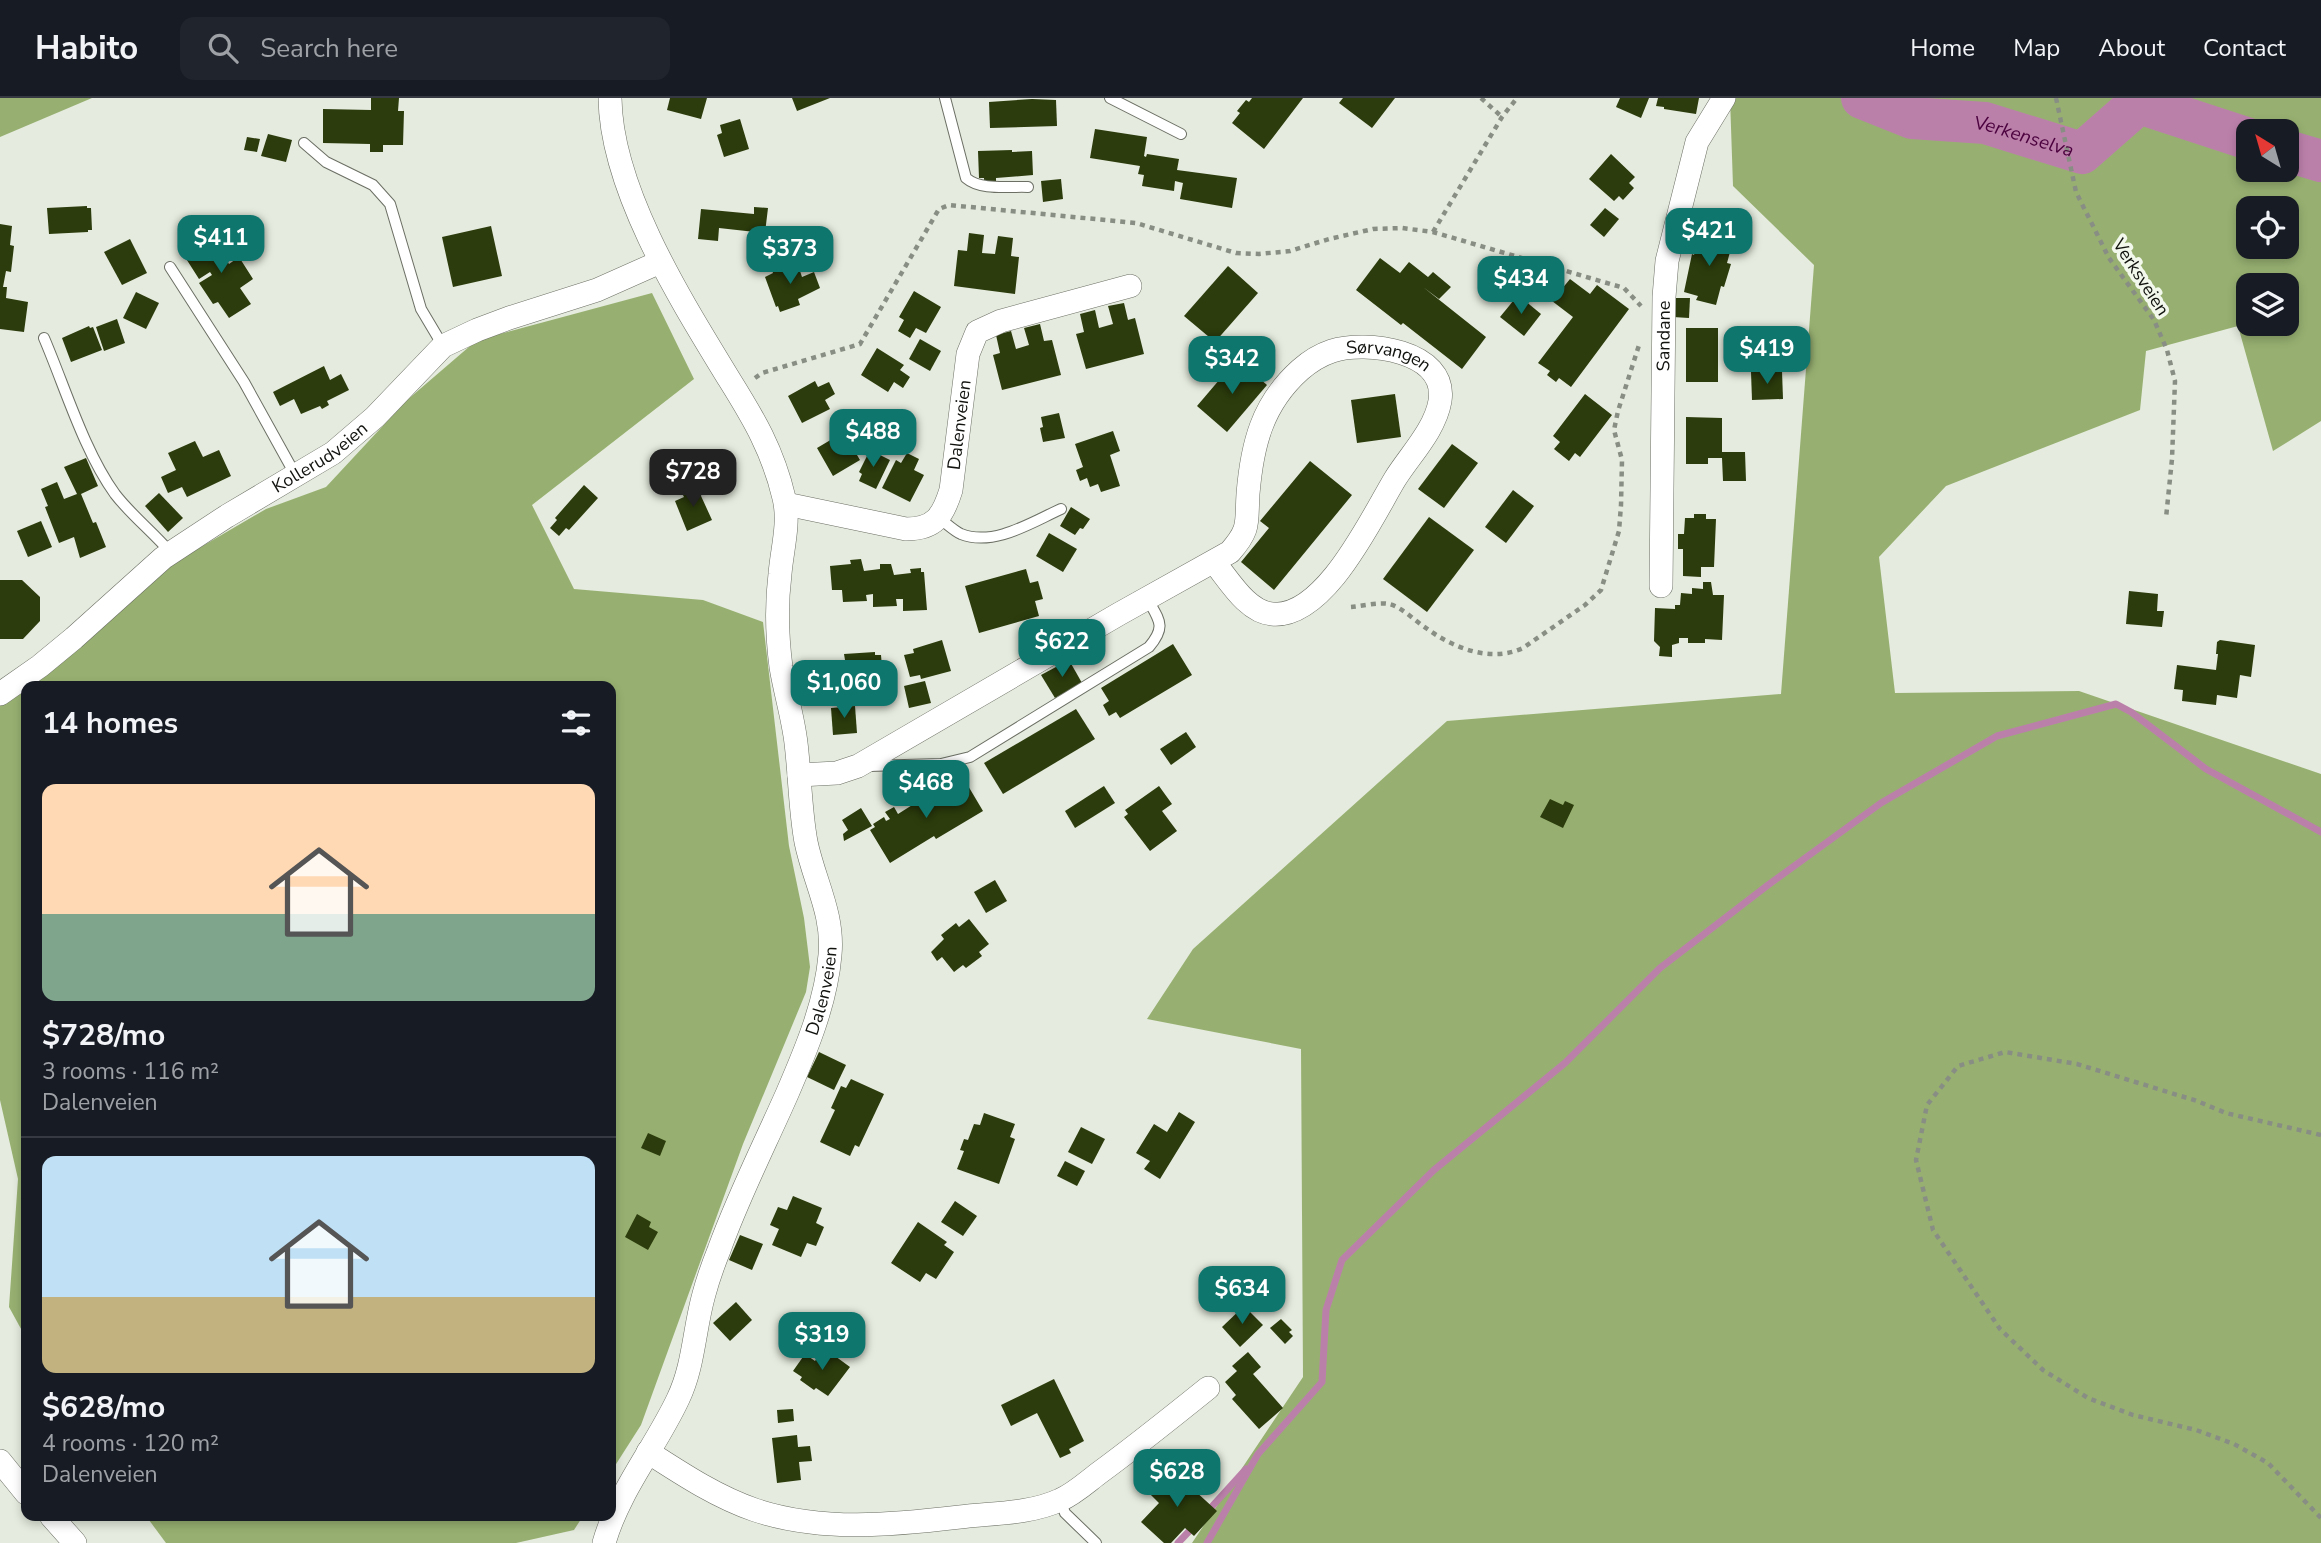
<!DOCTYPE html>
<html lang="en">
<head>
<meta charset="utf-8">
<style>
	body { margin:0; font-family:"Nunito Sans",sans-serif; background:#20242c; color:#f1f3f6; height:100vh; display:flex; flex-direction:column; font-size:26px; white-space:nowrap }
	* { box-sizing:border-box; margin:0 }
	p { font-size:23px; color:#9ea1a6 }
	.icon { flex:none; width:38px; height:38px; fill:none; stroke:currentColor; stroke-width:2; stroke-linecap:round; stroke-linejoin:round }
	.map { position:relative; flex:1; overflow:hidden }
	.drawer { position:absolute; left:21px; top:583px; width:595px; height:840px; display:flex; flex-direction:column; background:#171b24; border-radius:14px; box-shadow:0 4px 10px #0003 }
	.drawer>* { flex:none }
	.needle { width:46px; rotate:323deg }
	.tools { position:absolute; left:2236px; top:21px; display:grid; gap:14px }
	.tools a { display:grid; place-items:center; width:63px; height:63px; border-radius:14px; background:#171b24; box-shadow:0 4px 10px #0003; font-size:35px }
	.price { position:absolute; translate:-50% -60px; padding:0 16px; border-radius:14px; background:#0f766e; color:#fff; font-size:23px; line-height:46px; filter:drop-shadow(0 2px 4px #0008) }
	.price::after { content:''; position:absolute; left:50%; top:42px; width:21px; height:16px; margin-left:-10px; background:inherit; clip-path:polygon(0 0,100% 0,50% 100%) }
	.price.selected { background:#222; color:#fff }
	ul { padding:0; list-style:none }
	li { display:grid; align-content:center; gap:14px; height:371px; padding:0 21px }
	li+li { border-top:2px solid #363941 }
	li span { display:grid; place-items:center; height:217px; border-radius:14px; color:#555 }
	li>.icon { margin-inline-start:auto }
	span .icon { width:126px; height:126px; fill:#fffc; stroke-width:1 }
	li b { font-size:30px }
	h2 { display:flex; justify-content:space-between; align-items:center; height:84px; padding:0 21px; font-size:30px }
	header { display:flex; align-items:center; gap:42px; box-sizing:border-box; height:98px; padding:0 35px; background:#171b24; border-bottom:2px solid #363941 }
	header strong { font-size:33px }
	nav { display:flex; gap:38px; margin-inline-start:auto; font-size:24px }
	.search { width:490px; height:63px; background:#20242c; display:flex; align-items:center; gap:18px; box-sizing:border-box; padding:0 24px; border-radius:14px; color:#9ea1a6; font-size:26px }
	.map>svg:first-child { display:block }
	.forest { fill:#97b071; fill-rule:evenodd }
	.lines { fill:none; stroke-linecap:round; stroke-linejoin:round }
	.stream { stroke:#bb80aa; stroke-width:7 }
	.river { stroke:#bb80aa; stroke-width:42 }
	.building { fill:#2c3c0c }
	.service-casing { stroke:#6b6f64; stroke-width:12 }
	.minor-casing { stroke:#6b6f64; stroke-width:24 }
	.path { stroke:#898e84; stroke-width:4.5; stroke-dasharray:5 5; stroke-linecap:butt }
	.service { stroke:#fff; stroke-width:10 }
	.minor { stroke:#fff; stroke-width:23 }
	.labels { text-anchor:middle; stroke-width:7; stroke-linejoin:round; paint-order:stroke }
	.street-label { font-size:18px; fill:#11130f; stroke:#f2f8eb }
	.water-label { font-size:19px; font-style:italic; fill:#4b023e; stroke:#f2f8eb }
</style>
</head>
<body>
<header>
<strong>Habito</strong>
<div class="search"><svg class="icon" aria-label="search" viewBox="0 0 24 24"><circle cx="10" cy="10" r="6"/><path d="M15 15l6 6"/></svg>Search here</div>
<nav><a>Home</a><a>Map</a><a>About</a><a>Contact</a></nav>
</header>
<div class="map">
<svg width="2321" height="1445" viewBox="0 0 2321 1445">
	<rect width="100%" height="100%" fill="#e5ebde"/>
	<g class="forest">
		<polygon points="0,0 92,0 0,39"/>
		<path d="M 1730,0 L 2321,0 L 2321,323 L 2273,353 L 2238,228 L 2146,253 L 2140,312 L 1946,388 L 1879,459 L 1895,595 L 2079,593 L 2321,676 L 2321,1445 L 1192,1445 L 1303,1279 L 1301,951 L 1147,921 L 1193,851 L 1447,623 L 1781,596 L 1814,167 L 1733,88 ZM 2249,33 L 2287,33 L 2287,72 L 2249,72 ZM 2249,110 L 2287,110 L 2287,149 L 2249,149 ZM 2249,187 L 2287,187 L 2287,226 L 2249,226 Z"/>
		<polygon points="652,195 694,281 532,407 574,491 703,502 763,524 789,748 804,820 810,869 806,894 743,1046 641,1327 611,1374 611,588 26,588 26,1240 9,1209 18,1081 0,1002 0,597 177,463 266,411 326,389 406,303 477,242"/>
		<polygon points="146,1418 583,1418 574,1432 516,1445 166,1445"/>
	</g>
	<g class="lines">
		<g class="stream">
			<polyline points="1207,1414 1246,1371"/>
			<polyline points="1178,1445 1194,1428"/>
			<polyline points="1207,1445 1258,1356 1322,1284 1326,1212 1342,1162 1434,1072 1565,965 1660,870 1768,787 1881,705 1997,638 2116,606 2131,614 2206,671 2321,734"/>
		</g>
		<g class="river">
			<path id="s1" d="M 1862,0 L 1912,20 L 1985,25 L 2082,55 L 2139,5 L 2249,41"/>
			<polyline points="2287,53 2321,63"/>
		</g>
	</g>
	<g class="building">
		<polygon points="371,0 399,0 398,13 404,13 403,47 383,47 383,54 370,54 370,46 323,45 323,11 371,12"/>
		<polygon points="670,0 707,0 701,21 667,12"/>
		<polygon points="792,0 830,0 797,13"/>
		<polygon points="1252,0 1303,0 1264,51 1232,25 1240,15 1237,13 1246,2 1249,4"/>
		<polygon points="1343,0 1395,0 1372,30 1339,5"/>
		<polygon points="1620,0 1649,0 1641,20 1616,9"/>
		<polygon points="1658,0 1699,0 1696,16 1664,11 1664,9 1656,8"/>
		<polygon points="1032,1 1056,2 1057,28 990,30 989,4"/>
		<polygon points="740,21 749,51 724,59 717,37 722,35 720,27"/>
		<polygon points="1095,31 1147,39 1144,58 1146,59 1147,56 1179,61 1177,72 1237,80 1232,110 1180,101 1183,85 1175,83 1174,93 1142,88 1144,77 1138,76 1140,68 1090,60"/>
		<polygon points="268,36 292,42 286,64 261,58"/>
		<polygon points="247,39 260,41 257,54 244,52"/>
		<polygon points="1012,52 1012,54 1032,53 1033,77 996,80 996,84 984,84 984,80 979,80 978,53"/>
		<polygon points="1611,56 1635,79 1629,85 1634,90 1623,102 1619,98 1614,103 1589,81"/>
		<polygon points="1061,81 1063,101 1043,104 1041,83"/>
		<polygon points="87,108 87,110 91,110 92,132 88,132 88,134 49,136 47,110"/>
		<polygon points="754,109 768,110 765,135 719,130 718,143 698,141 701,111 754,116"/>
		<polygon points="1605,110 1619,121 1604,139 1590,127"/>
		<polygon points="0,126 12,128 10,147 14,148 11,174 6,173 3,189 7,189 6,200 28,204 24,234 0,231"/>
		<polygon points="491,128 502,178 453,189 442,139"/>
		<polygon points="969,135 984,137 982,155 995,156 998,138 1013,140 1011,158 1019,159 1015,196 954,188 958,152 967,153"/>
		<polygon points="1700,135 1733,143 1727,165 1731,166 1724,189 1721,188 1716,207 1696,202 1698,198 1684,194 1692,156 1694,157"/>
		<polygon points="221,136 236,158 227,163 229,166 239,159 253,181 240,190 251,206 229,220 218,204 213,206 199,185 212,177 210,174 199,181 185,159"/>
		<polygon points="130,141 147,175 122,187 104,154"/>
		<polygon points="1380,160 1400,175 1409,164 1428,179 1433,174 1451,189 1439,201 1423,189 1486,239 1462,271 1403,225 1401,227 1356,192"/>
		<polygon points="787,163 789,170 798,167 802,179 814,174 820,190 798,201 800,207 780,214 778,208 776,209 765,179 773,175 771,169"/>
		<polygon points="1228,168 1258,195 1215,244 1184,218"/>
		<polygon points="1570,181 1590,196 1597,187 1629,211 1571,289 1559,280 1556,284 1547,277 1550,273 1538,265 1573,219 1552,203"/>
		<polygon points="914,193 941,209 926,235 916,230 910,240 898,233 904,222 899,219"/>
		<polygon points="136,194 159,205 146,231 123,220"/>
		<polygon points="1518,197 1541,216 1524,238 1500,219"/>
		<polygon points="1674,200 1690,200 1689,220 1673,219"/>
		<polygon points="1124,205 1128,222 1135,220 1144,256 1086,271 1076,236 1084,234 1080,216 1095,212 1099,230 1113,226 1108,208"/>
		<polygon points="117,221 125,245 104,253 96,229"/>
		<polygon points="1040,226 1044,243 1052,242 1061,277 1002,292 993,257 1000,255 996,237 1011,233 1016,251 1029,247 1024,230"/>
		<polygon points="89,228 90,230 93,229 102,252 71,264 62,240"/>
		<rect x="1686" y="230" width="32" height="54"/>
		<polygon points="920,241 941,253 930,273 909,261"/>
		<polygon points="877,250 904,267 900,272 910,279 903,290 894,284 888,294 861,277"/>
		<polygon points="1237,261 1267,287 1227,334 1197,308"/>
		<polygon points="324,268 330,282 341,276 349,292 327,303 329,307 322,311 320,308 301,316 294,301 280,308 273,294"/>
		<polygon points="1782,273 1783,301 1752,302 1751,274"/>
		<polygon points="815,283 818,289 829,284 835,296 825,302 830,311 802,325 788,298"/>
		<polygon points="1395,296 1401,339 1357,345 1351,302"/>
		<polygon points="1585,296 1612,317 1580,359 1575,355 1569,363 1554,351 1560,344 1553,338"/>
		<polygon points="1059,315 1065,340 1043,344 1040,330 1043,329 1041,319"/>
		<polygon points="1686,319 1722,320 1722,354 1745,354 1746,383 1723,383 1722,360 1708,360 1708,366 1686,366"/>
		<polygon points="1113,333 1120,353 1110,357 1120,388 1101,394 1098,386 1090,389 1087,380 1080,383 1076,372 1083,369 1075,346"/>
		<polygon points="844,334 847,340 857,334 864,347 854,352 860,362 833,378 817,350"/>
		<polygon points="195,343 203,359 219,352 231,378 187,399 182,389 168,395 161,379 176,372 168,355"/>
		<polygon points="1452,346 1478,365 1444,410 1418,391"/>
		<polygon points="870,352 890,362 876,391 859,383 862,376 859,374"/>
		<polygon points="907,355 919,361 914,372 924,377 910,404 882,390 896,362 901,365"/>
		<polygon points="86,360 98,388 81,396 93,425 96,424 106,449 80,460 74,439 59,445 45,409 48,408 41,391 57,384 64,401 77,396 64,369"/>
		<polygon points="1310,363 1352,397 1274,492 1241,464 1269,430 1260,423"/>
		<polygon points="584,387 598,400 569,432 566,430 559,438 550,430 557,422 555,420"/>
		<polygon points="696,387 712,422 687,433 675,403 684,399 681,393"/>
		<polygon points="1513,392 1534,408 1506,445 1485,429"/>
		<polygon points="159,395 183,420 168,434 145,408"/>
		<polygon points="1071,409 1090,421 1083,431 1080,430 1075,437 1060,428"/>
		<polygon points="1694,416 1706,416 1706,421 1716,421 1714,469 1701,469 1701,479 1683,478 1683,451 1678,451 1678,436 1684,436 1685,420 1694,420"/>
		<polygon points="1429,419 1474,452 1427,514 1383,481"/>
		<polygon points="41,423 52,449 28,459 17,433"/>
		<polygon points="1049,435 1077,451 1063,474 1036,458"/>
		<polygon points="861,461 864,473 880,471 880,466 891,466 894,477 911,475 910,471 921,470 921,474 924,474 927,512 903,513 903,501 896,501 897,508 873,509 873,496 866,497 867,503 843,504 842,492 832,492 830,468 851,466 850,462"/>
		<polygon points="1026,471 1030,485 1038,483 1043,501 1035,503 1039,518 979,535 965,488"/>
		<polygon points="0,482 22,482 40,499 40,523 23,541 0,541"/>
		<polygon points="1703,484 1711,484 1713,497 1724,497 1722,542 1705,541 1705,545 1688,545 1688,540 1679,540 1679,545 1672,547 1672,559 1659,558 1660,549 1654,543 1655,510 1675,511 1675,507 1680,507 1681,495 1692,496 1692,490 1703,491"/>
		<polygon points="2129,493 2158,496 2157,513 2164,513 2162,529 2126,526"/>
		<polygon points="942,542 951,573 921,581 920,577 910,579 904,557 914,555 913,551"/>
		<polygon points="2220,542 2255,547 2251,579 2240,577 2237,600 2217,597 2216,607 2182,603 2183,592 2174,591 2177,567 2216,572 2218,556 2216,556 2217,544"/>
		<polygon points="1173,546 1192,577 1120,620 1116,614 1109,618 1103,607 1109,603 1101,590"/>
		<polygon points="875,554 875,557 881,557 883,581 877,582 877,585 846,587 846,581 836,582 834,563 845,562 844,556"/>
		<polygon points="1069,562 1082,585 1055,600 1041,577"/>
		<polygon points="925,583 931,605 909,610 904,588"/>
		<polygon points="855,608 857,635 833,637 831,610"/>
		<polygon points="1076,611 1095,641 1003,696 984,665"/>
		<polygon points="1186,634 1196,649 1171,667 1160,651"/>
		<polygon points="964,681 983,713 936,741 934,738 890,765 870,732 875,729 873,726 884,719 886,723 890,721 885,714 894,709 898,716 917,704 919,708 936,697 932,690 941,685 945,692"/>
		<polygon points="1104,688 1115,705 1075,730 1065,713"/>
		<polygon points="1159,688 1172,706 1162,713 1177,733 1150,753 1124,719 1128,716 1125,712"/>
		<polygon points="1550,701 1563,707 1565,703 1574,707 1563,730 1540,719"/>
		<polygon points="861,710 872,728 844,743 843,736 848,732 842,722"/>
		<polygon points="995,782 1007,803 986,815 974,794"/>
		<polygon points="969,821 989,846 979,854 982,858 966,870 963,867 954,874 942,859 937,863 931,854 944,841 941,837 956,825 959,829"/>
		<polygon points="819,954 846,967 834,992 807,979"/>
		<polygon points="851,981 884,996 859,1049 855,1047 850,1058 820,1044 835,1012 831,1010 841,988 846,990"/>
		<polygon points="1179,1014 1195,1024 1160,1081 1144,1071 1150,1063 1136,1055 1154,1026 1167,1034"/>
		<polygon points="984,1015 1015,1026 1010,1039 1015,1041 999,1086 957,1071 964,1053 960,1052 964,1041 968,1042 974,1026 980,1027"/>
		<polygon points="1081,1029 1105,1041 1092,1066 1068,1054"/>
		<polygon points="648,1035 666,1043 660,1058 641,1050"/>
		<polygon points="1065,1063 1085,1073 1077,1088 1057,1078"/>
		<polygon points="793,1098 822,1110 816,1125 824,1129 816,1148 807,1145 801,1159 772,1147 779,1131 770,1127 778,1109 787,1112"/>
		<polygon points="955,1103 977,1118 963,1138 941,1124"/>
		<polygon points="637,1116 651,1124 649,1129 658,1134 648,1152 625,1139"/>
		<polygon points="918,1124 947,1144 944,1147 954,1154 936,1181 926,1175 920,1184 891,1165"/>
		<polygon points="740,1137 763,1146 752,1172 729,1162"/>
		<polygon points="736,1204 752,1222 730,1243 713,1225"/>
		<polygon points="1244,1208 1263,1227 1240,1249 1222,1229"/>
		<polygon points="1281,1221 1292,1232 1289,1234 1293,1238 1285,1246 1270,1230"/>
		<polygon points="824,1250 850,1269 828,1298 816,1290 814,1292 800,1282 802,1279 793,1273 805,1256 815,1263"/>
		<polygon points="1248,1254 1261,1269 1253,1276 1283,1310 1259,1331 1232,1301 1236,1297 1225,1284 1237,1273 1232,1268"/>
		<polygon points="1054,1281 1084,1343 1069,1351 1071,1355 1060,1360 1037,1315 1011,1328 1001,1307"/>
		<polygon points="793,1311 794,1323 778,1325 777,1312"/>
		<polygon points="797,1337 798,1349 810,1348 812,1363 799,1364 801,1382 777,1385 772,1340"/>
		<polygon points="1170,1370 1217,1413 1194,1438 1185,1430 1171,1445 1164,1445 1141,1424 1159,1405 1148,1394"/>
	</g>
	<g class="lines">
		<defs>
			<g id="service">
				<path d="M 945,0 L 966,80 C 981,93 1009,88 1028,89"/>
				<polyline points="1110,0 1181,36"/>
				<polyline points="304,45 326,64 373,87 390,106 421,211 443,248"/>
				<polyline points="170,169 244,284 296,378"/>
				<path d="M 44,240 C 65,289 84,353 115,396 C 131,417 153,434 170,454"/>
				<path d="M 939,420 C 946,425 954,433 961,436 C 994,449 1032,424 1061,411"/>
				<path d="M 868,668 L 941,666 L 970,659 L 1149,549 C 1167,528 1159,522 1147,500"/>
				<polyline points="1060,1402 1065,1415 1096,1445"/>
			</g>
			<g id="minor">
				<path id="s2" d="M 786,406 L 906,431 C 935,431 943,418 951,392 L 968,256 L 977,234 L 1001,223 L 1130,188"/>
				<path id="s3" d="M 1661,488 L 1664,199 L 1667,163 L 1697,44 L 1724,0"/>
				<path id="s4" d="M 0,596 L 40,568 L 74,540 L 163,460 L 227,418 L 333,355 L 375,319 L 443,248 L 477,232 L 509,220 L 597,192 L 660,164"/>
				<path id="s5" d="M 799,677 L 837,675 L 858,668 L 1119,516 L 1230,454 C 1251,430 1246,425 1248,396 C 1252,347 1262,306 1300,272 C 1309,264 1320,257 1332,253 C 1365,242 1448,252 1440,303 C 1435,332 1410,357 1395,381 C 1372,419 1325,521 1272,516 C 1247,514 1229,482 1214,464"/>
				<path d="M 648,1354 C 682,1376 717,1399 755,1412 C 822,1434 892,1427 960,1419 C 992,1415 1030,1416 1060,1402 C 1074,1396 1087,1384 1099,1375 C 1136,1348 1172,1319 1208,1290"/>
				<polyline points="0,1363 26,1395"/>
				<polyline points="51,1418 75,1445"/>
				<path id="s6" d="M 604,1445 C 619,1392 655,1350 678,1301 C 694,1268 694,1231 704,1196 C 708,1181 713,1167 719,1152 C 738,1099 764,1048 787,996 C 806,952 826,905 830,857 C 834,816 814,783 806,744 C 800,711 800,678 796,645 C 793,619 785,594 781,569 C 777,538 776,508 780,476 C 782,451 790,425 784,400 C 773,353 754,321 729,281 C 682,204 611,92 610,0"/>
			</g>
		</defs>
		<use href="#service" class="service-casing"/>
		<use href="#minor" class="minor-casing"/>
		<g class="path">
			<polyline points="1481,0 1502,19"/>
			<polyline points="2056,0 2076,94 2109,160 2154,222 2167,252 2175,283 2172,361 2166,420"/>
			<polyline points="1433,134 1502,19 1517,0"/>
			<polyline points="755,280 762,275 860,246 939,111 949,107 1136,125 1236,155 1259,156 1290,153 1329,141 1373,131 1402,130 1433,134 1624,190 1641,208"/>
			<path d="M 1351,509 C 1363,508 1378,504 1389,506 C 1402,509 1415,523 1426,530 C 1453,550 1491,565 1523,550 L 1585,507 L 1601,492 L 1619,433 L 1621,407 L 1622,362 L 1614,332 L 1618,313 L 1640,244"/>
			<polyline points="2321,1037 2226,1015 2197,1003 2077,966 2005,954 1958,968 1927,1007 1916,1062 1933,1132 2000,1231 2043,1272 2088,1300 2133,1317 2196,1332 2234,1346 2268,1365 2321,1420"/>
		</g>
		<use href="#service" class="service"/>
		<use href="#minor" class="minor"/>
	</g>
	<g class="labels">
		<g class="street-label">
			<text transform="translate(2141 179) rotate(57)" y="6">Verksveien</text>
			<text dy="6" stroke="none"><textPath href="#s3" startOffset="250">Sandane</textPath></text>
			<text dy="6" stroke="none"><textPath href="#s5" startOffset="786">Sørvangen</textPath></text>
			<text dy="6" stroke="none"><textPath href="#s2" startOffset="254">Dalenveien</textPath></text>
			<text dy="6" stroke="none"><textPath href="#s4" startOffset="399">Kollerudveien</textPath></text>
			<text dy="6" stroke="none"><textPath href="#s6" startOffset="597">Dalenveien</textPath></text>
		</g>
		<g class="water-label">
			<text dy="7" stroke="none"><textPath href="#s1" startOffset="168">Verkenselva</textPath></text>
		</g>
	</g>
</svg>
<div class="tools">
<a><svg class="needle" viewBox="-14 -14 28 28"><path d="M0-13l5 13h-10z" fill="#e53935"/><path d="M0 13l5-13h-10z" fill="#9ea1a6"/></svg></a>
<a><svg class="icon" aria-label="locate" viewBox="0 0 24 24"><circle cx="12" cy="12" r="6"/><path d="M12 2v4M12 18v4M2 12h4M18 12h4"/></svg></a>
<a><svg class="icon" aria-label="layers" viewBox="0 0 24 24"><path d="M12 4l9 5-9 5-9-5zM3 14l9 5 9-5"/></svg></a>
</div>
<b class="price" style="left:1709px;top:170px">$421</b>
<b class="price" style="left:221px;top:177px">$411</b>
<b class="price" style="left:790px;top:188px">$373</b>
<b class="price" style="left:1521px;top:218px">$434</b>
<b class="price" style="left:1767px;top:288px">$419</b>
<b class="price" style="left:1232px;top:298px">$342</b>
<b class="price" style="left:873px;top:371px">$488</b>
<b class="price selected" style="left:693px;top:411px">$728</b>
<b class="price" style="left:1062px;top:581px">$622</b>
<b class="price" style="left:844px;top:622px">$1,060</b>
<b class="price" style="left:926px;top:722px">$468</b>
<b class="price" style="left:1242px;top:1228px">$634</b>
<b class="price" style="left:822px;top:1274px">$319</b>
<b class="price" style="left:1177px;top:1411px">$628</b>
<section class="drawer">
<h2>14 homes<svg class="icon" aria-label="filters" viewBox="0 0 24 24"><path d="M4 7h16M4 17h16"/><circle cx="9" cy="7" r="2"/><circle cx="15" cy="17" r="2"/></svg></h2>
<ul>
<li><span style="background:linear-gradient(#ffd9b3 60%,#7fa58c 0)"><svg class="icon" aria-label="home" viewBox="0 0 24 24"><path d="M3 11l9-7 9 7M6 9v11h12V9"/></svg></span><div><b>$728/mo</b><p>3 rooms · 116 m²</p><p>Dalenveien</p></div></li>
<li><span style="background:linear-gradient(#bfe0f5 65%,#c2b280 0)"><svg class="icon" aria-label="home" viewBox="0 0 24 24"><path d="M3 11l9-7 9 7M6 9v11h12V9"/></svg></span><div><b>$628/mo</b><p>4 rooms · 120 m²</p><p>Dalenveien</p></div></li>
</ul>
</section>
</div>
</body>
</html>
